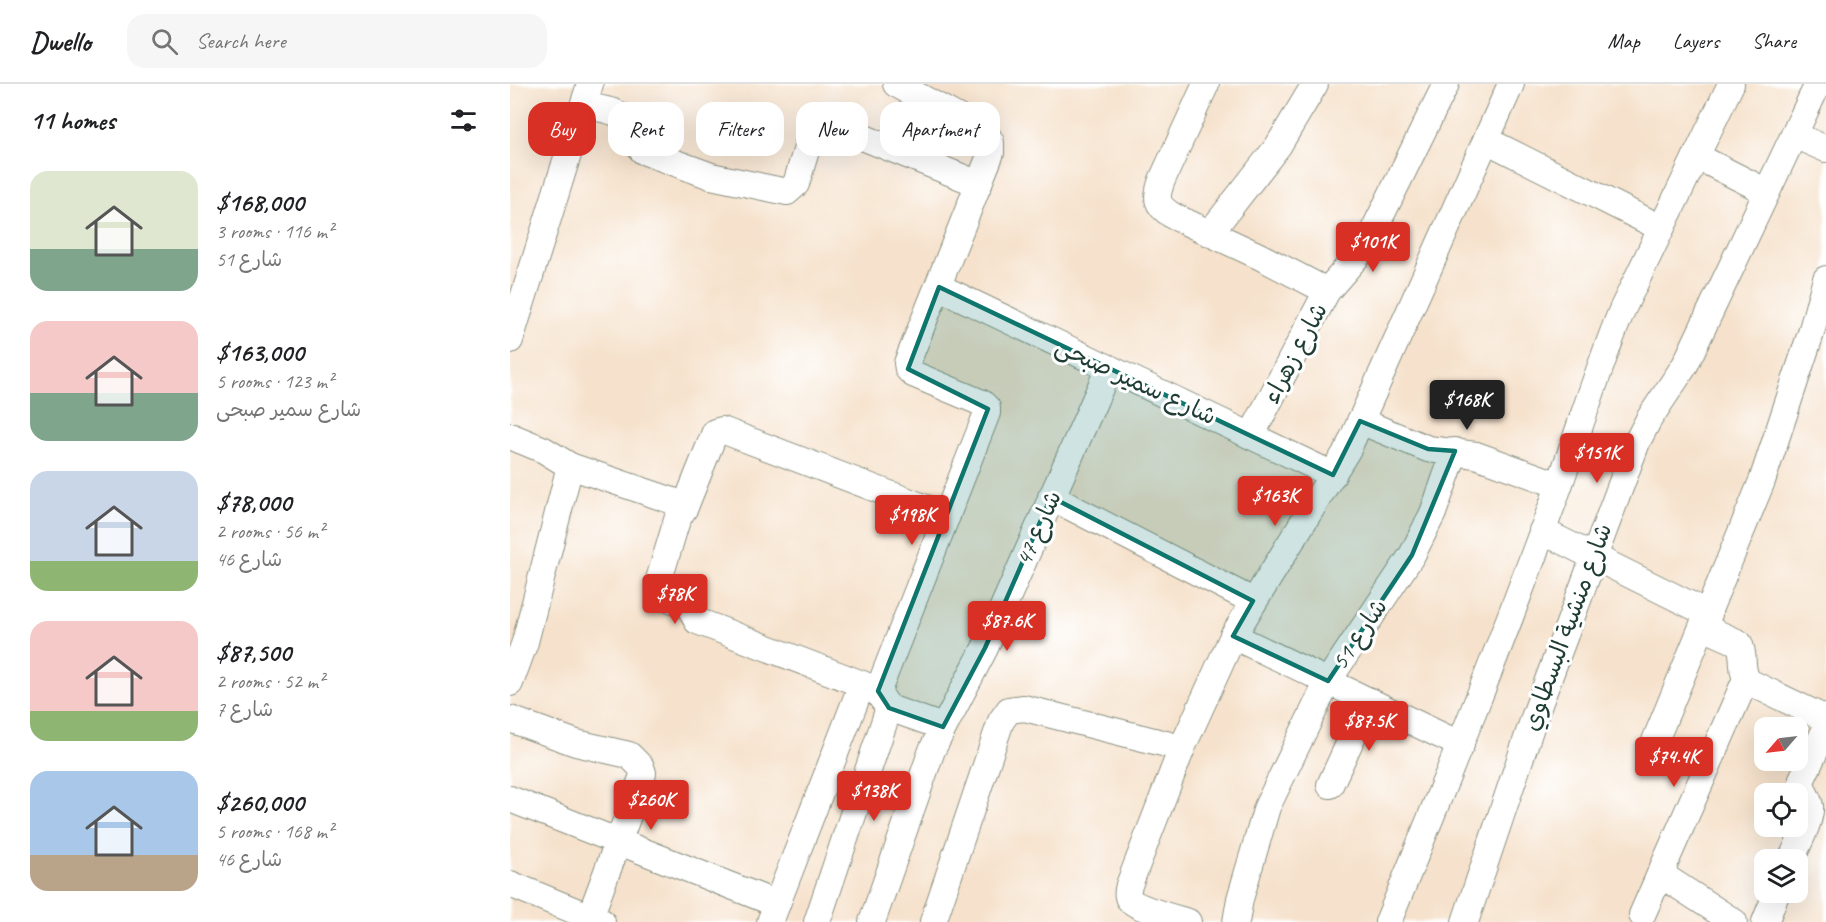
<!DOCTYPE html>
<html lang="en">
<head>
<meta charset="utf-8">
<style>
	body { margin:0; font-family:Caveat,"Playpen Sans Arabic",sans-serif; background:#f6f6f6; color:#202124; height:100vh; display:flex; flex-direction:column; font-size:22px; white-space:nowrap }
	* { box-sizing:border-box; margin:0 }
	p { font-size:20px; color:#757577 }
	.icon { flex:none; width:33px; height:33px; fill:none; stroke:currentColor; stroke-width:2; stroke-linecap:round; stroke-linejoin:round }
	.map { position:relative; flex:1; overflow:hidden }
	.side { display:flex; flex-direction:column; background:#fff; width:510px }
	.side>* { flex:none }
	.banner { position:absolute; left:18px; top:18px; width:570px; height:54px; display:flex; gap:12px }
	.needle { width:39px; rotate:242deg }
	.tools { position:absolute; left:1244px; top:633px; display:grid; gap:12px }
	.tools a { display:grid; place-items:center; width:54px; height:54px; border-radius:12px; background:#fff; box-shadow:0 6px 24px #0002; font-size:30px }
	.price { position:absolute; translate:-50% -51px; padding:0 14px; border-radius:6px; background:#d93025; color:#fff; font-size:20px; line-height:39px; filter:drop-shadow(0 2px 3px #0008) }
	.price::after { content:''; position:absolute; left:50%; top:36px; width:18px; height:14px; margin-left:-9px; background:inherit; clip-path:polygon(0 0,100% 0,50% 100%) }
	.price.on { background:#222; color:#fff }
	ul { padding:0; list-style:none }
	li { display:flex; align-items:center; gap:18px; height:150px; padding:0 30px }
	li span { display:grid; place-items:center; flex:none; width:168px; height:120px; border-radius:18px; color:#555 }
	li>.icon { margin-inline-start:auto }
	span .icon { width:72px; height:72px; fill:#fffc; stroke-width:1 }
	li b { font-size:26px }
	h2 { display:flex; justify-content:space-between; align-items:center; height:72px; padding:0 30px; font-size:26px }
	.pill { padding:0 21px; border-radius:18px; background:#fff; box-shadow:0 6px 24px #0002; font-size:21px; line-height:54px }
	.pill.on { background:#d93025; color:#fff }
	header { display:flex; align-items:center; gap:36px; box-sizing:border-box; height:84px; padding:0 30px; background:#fff; border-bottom:2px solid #e0e0e0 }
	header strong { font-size:28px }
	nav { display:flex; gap:33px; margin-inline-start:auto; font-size:21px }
	.search { width:420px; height:54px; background:#f6f6f6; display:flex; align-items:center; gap:15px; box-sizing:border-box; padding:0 21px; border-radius:18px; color:#757577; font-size:22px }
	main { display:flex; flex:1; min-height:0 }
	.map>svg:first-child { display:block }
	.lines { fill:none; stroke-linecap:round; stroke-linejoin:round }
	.minor-casing { stroke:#8a9080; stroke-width:28 }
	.minor { stroke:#fff; stroke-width:26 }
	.marked { fill:#0f766e; fill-opacity:0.2; stroke:#0f766e; stroke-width:4.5; stroke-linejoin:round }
	.labels { text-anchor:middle; stroke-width:6; stroke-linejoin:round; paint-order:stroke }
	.street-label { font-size:24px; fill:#1f3d34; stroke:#fff }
</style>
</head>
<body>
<header>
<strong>Dwello</strong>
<div class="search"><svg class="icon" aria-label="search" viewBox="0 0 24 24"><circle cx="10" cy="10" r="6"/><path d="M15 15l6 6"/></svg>Search here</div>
<nav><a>Map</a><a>Layers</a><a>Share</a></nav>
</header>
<main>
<section class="side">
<h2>11 homes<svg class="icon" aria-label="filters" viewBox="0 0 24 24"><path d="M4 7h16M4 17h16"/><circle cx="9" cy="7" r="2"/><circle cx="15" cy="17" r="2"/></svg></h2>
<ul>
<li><span style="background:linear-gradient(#dfe7d0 65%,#7fa58c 0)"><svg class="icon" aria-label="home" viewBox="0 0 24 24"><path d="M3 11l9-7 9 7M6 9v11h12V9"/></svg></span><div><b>$168,000</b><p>3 rooms · 116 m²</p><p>شارع 51</p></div></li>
<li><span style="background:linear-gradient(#f6c9c9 60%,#7fa58c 0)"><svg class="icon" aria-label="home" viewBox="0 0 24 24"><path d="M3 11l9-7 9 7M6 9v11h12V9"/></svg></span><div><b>$163,000</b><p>5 rooms · 123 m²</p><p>شارع سمير صبحى</p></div></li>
<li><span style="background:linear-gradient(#c9d6e8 75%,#8fb573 0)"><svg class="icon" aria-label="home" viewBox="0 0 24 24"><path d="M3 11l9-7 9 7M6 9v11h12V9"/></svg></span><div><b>$78,000</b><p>2 rooms · 56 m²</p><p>شارع 46</p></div></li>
<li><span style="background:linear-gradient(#f6c9c9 75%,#8fb573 0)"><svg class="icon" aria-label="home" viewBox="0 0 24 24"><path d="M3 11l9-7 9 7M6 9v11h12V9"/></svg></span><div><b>$87,500</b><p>2 rooms · 52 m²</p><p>شارع 7</p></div></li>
<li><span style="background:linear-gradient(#a9c7e8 70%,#b9a48a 0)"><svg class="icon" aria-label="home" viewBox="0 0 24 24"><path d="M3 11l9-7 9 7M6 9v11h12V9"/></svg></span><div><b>$260,000</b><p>5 rooms · 168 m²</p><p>شارع 46</p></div></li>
</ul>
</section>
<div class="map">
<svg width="1316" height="838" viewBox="0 0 1316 838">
	<rect width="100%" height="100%" fill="#fff"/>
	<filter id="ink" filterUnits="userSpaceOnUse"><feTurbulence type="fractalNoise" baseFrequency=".0167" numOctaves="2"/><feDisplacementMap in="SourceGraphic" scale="12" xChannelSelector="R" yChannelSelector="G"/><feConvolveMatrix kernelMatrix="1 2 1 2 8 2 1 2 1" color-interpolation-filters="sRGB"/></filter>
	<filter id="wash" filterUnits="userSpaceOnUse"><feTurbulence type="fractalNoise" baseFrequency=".008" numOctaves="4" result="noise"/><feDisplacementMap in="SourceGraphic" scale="24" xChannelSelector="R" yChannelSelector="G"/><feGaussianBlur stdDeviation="1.35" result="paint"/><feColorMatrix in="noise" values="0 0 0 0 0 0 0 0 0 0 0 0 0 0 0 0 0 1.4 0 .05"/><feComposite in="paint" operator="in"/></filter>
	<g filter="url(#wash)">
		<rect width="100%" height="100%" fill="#f6e2cc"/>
	</g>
	<g filter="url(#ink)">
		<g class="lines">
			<defs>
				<g id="minor">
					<path d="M 696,0 L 652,96 C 645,115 646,121 663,132 L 749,172 L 817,207"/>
					<path d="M 73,22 C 90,25 115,25 122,46 C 125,54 126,61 133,67 L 201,92 L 277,108 L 286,100 L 302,47 L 308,41 L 315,38 L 469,100"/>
					<polyline points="1284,51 1316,65"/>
					<polyline points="976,56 1151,144"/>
					<polyline points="1186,72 1257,108"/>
					<polyline points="700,149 768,62 805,0"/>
					<polyline points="429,203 823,391"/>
					<polyline points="0,256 80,0"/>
					<polyline points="850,337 918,365 966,371 1049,401"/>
					<path d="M 0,352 L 34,366 L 60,382 L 166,418 L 175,423 L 167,436 L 148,499 C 151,514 165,517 179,521 L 187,537 L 365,605 L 379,624 L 433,643"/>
					<polyline points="741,352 817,207 856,162 936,0"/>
					<polyline points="541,413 743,517"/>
					<polyline points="175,423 205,348 212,346 437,432"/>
					<polyline points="1032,447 1199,530"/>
					<path d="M 1193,543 L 1229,559 C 1236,572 1229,587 1239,598 L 1316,635"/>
					<polyline points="723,552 951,661"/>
					<polyline points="0,599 15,558 60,382"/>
					<polyline points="368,607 477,329 477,324 472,319 403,290 398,285 397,279 481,69 481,58 475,48 386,0"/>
					<polyline points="0,635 66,659 119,671 131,683 133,689 132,694 80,833"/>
					<polyline points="1145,657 1252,397 1301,249 1316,195"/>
					<polyline points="820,701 859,617"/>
					<polyline points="0,715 267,820"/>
					<path d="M 1281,776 C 1287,762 1302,735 1300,722 C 1298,711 1290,706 1292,695 L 1316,644"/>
					<polyline points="1150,790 1224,838"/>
					<polyline points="0,800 92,838"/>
					<polyline points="1132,831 1236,595"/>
					<polyline points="260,838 352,600"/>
					<polyline points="307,838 379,624"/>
					<polyline points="362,838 422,666 475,564 599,284"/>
					<polyline points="423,838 491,637 499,626 514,624 672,664"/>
					<path d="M 678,838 C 665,834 626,824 619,815 C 616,810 618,805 619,801 L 672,664 L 723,552 L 838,365 L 1001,0"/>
					<polyline points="726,838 730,815 757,723 818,597 902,471 923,429 945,367"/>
					<path d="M 878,838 C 937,694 996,549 1049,402 C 1070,344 1088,284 1112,226 L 1221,0"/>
					<polyline points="955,838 1025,631 1127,358 1139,335 1175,281 1308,0"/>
					<polyline points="1255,838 1267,808"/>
				</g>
			</defs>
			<use href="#minor" class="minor-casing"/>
			<use href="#minor" class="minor"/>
		</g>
	</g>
	<path class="marked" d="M 429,203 L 823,391 L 850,337 L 918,365 L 945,367 L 902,471 L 818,597 L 723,552 L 743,517 L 541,413 L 475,564 L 433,643 L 379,624 L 368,607 L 478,325 L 398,285 Z"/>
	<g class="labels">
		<g class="street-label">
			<text transform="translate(785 269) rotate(-62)" y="8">شارع زهراء</text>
			<text transform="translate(626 297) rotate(25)" y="8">شارع سمير صبحى</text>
			<text transform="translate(528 444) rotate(-66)" y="8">شارع 47</text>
			<text transform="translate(1057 543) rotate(-70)" y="8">شارع منشية البسطاوي</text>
			<text transform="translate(849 550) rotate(-56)" y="8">شارع 51</text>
		</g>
	</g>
</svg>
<div class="tools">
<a><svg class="needle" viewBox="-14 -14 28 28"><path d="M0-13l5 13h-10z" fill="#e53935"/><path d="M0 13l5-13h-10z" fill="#757577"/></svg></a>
<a><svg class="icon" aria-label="locate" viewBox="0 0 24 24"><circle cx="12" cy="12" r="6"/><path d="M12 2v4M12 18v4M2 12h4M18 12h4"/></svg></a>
<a><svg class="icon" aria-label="layers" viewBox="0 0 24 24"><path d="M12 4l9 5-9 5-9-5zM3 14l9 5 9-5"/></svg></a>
</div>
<b class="price" style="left:863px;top:189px">$101K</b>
<b class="price on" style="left:957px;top:347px">$168K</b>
<b class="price" style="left:1087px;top:400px">$151K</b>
<b class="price" style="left:765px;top:443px">$163K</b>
<b class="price" style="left:402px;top:462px">$198K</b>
<b class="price" style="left:165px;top:541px">$78K</b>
<b class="price" style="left:497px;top:568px">$87.6K</b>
<b class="price" style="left:859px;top:668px">$87.5K</b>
<b class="price" style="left:1164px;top:704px">$74.4K</b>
<b class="price" style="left:364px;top:738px">$138K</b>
<b class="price" style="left:141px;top:747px">$260K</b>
<div class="banner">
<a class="pill on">Buy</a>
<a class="pill">Rent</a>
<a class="pill">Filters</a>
<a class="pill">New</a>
<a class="pill">Apartment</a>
</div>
</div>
</main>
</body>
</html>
